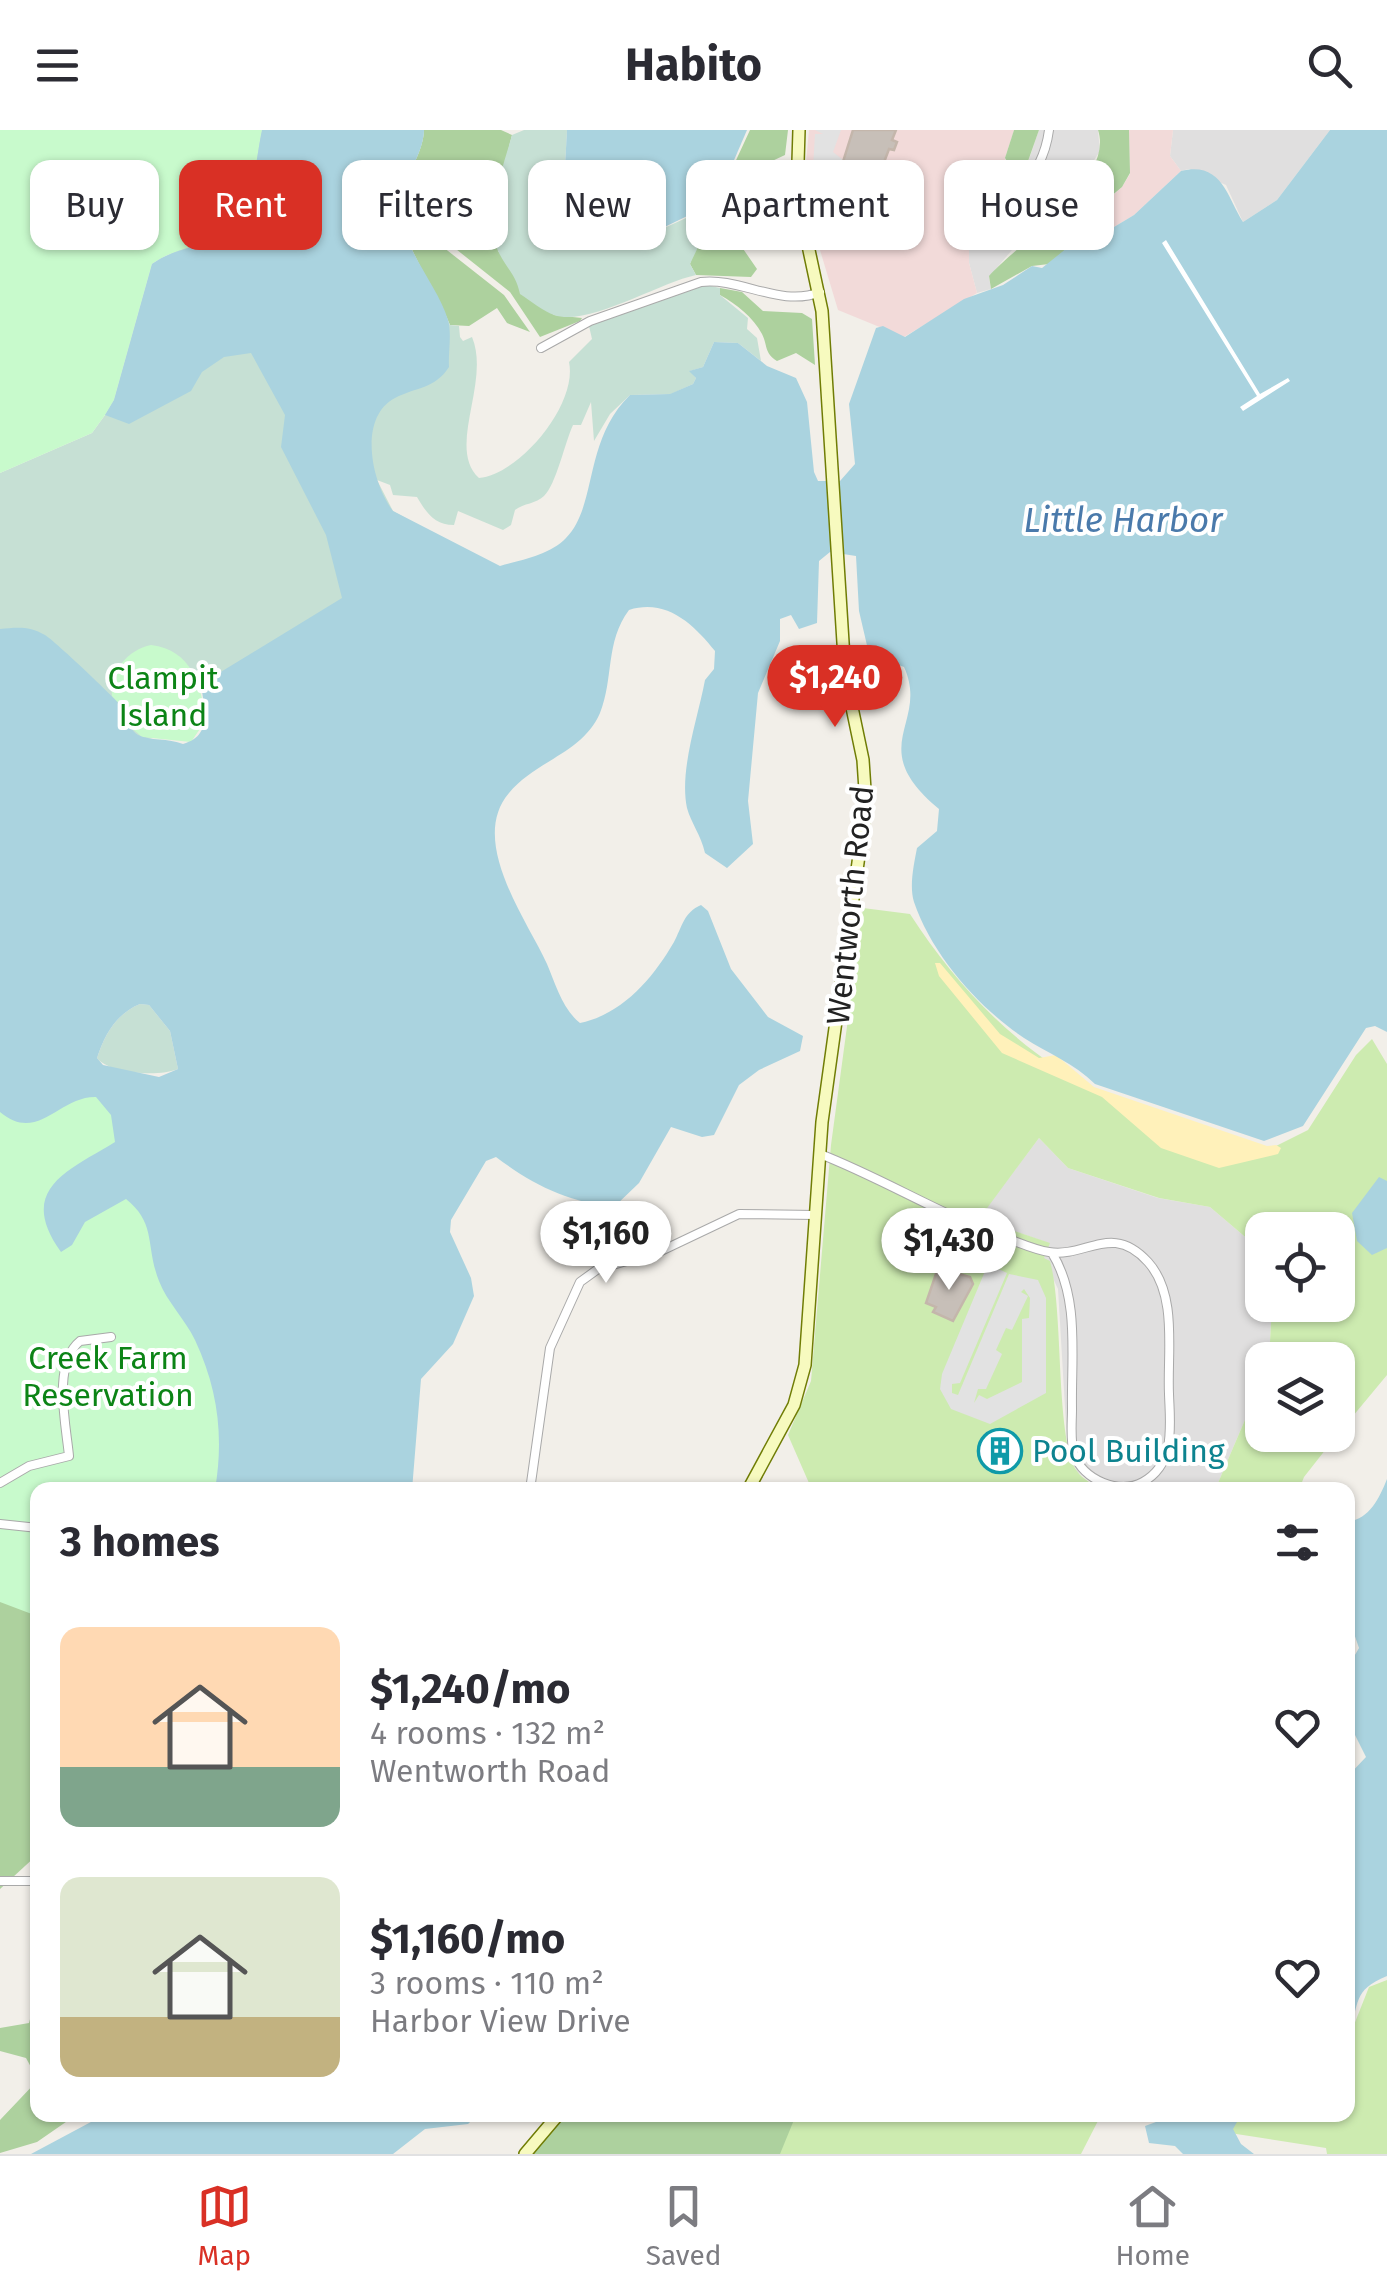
<!DOCTYPE html>
<html lang="en">
<head>
<meta charset="utf-8">
<style>
	body { margin:0; font-family:"Fira Sans",sans-serif; background:#f7f7f7; color:#2b2b33; height:100vh; display:flex; flex-direction:column; font-size:38px; white-space:nowrap }
	* { box-sizing:border-box; margin:0 }
	p { font-size:32px; color:#7c7c81 }
	.icon { flex:none; width:55px; height:55px; fill:none; stroke:currentColor; stroke-width:2; stroke-linecap:round; stroke-linejoin:round }
	.map { position:relative; flex:1; overflow:hidden }
	.details { position:absolute; left:30px; top:1352px; width:1325px; height:640px; display:flex; flex-direction:column; background:#fff; border-radius:20px; box-shadow:0 2px 8px #0004 }
	.details>* { flex:none }
	.top-card { position:absolute; left:30px; top:30px; width:1328px; height:90px; display:flex; gap:20px }
	.controls { position:absolute; left:1245px; top:1082px; display:grid; gap:20px }
	.controls a { display:grid; place-items:center; width:110px; height:110px; border-radius:20px; background:#fff; box-shadow:0 2px 8px #0004; font-size:50px }
	.price { position:absolute; translate:-50% -85px; padding:0 22px; border-radius:35px; background:#fff; color:#222; font-size:32px; line-height:65px; filter:drop-shadow(0 2px 5px #0008) }
	.price::after { content:''; position:absolute; left:50%; top:60px; width:30px; height:22px; margin-left:-15px; background:inherit; clip-path:polygon(0 0,100% 0,50% 100%) }
	.price.selected { background:#d93025; color:#fff }
	ul { padding:0; list-style:none }
	li { display:flex; align-items:center; gap:30px; height:250px; padding:0 30px }
	li span { display:grid; place-items:center; flex:none; width:280px; height:200px; border-radius:20px; color:#555 }
	li>.icon { margin-inline-start:auto }
	span .icon { width:120px; height:120px; fill:#fffc; stroke-width:1 }
	li b { font-size:42px }
	h2 { display:flex; justify-content:space-between; align-items:center; height:120px; padding:0 30px; font-size:42px }
	.pill { padding:0 35px; border-radius:20px; background:#fff; box-shadow:0 2px 8px #0004; font-size:35px; line-height:90px }
	.pill.selected { background:#d93025; color:#fff }
	header { display:flex; justify-content:space-between; align-items:center; height:130px; padding:0 30px; background:#fff; font-size:45px; font-weight:700 }
	.tab-bar { display:flex; justify-content:space-around; align-items:center; height:140px; border-top:2px solid #e1e1e2; background:#fff; font-size:28px; color:#7c7c81 }
	.tab-bar a { display:grid; justify-items:center; gap:5px }
	.tab-bar .selected { color:#d93025 }
	.map>svg:first-child { display:block }
	.residential { fill:#e0dfdf }
	.commercial { fill:#f2dad9 }
	.grass { fill:#cdebb0 }
	.forest { fill:#add19e }
	.wetland { fill:#c6e0d4 }
	.sand { fill:#fff1ba }
	.park { fill:#c8facc }
	.parking { fill:#e2e2e2; fill-rule:evenodd }
	.water { fill:#aad3df; fill-rule:evenodd }
	.pier { fill:#fff }
	.building { fill:#c7bfb8; stroke:#c4b6ab; stroke-width:2.5 }
	.lines { fill:none; stroke-linecap:round; stroke-linejoin:round }
	.street-casing { stroke:#a9a9a9; stroke-width:10 }
	.secondary-casing { stroke:#707d05; stroke-width:14 }
	.street { stroke:#fff; stroke-width:8 }
	.secondary { stroke:#f7fabf; stroke-width:11 }
	.labels { text-anchor:middle; stroke-width:8; stroke-linejoin:round; paint-order:stroke }
	.park-label { font-size:32px; fill:#0c8416; stroke:#fff }
	.street-label { font-size:32px; fill:#222; stroke:#fff }
	.culture-label { font-size:32px; fill:#0d838f; stroke:#fff; text-anchor:start }
	.water-label { font-size:35px; font-style:italic; fill:#4a7aab; stroke:#fff }
</style>
</head>
<body>
<header><svg class="icon" aria-label="menu" viewBox="0 0 24 24"><path d="M4 6h16M4 12h16M4 18h16"/></svg>Habito<svg class="icon" aria-label="search" viewBox="0 0 24 24"><circle cx="10" cy="10" r="6"/><path d="M15 15l6 6"/></svg></header>
<div class="map">
<svg width="1387" height="2024" viewBox="0 0 1387 2024">
	<rect width="100%" height="100%" fill="#f2efe9"/>
	<g class="residential">
		<polygon points="1039,0 1098,0 1100,21 1060,83 1012,120 989,147 991,159 977,163 969,133 969,90 1009,58 1001,50 1008,39 1017,47 1027,35"/>
		<polygon points="1173,0 1330,0 1277,70 1243,92 1226,55 1189,39 1181,41 1170,26"/>
		<polygon points="1039,1008 1068,1038 1158,1068 1210,1077 1250,1111 1262,1134 1262,1175 1272,1175 1269,1230 1262,1230 1262,1250 1215,1360 1102,1360 1077,1342 1067,1311 1058,1159 1044,1129 1043,1111 978,1089"/>
	</g>
	<g class="commercial">
		<polygon points="809,0 1014,0 1005,28 1008,39 1001,50 982,37 955,58 964,71 963,88 969,90 969,133 977,163 904,207 838,180 814,100 805,43"/>
		<polygon points="1129,0 1173,0 1170,26 1181,41 1134,85 1094,109 1072,114 1074,101 1122,57 1130,44"/>
	</g>
	<g class="grass">
		<path d="M 863,778 L 910,784 C 962,864 1020,921 1104,966 C 1152,992 1212,1005 1264,1022 L 1308,1000 L 1356,925 L 1372,909 L 1387,934 L 1387,1245 L 1338,1304 L 1338,1230 L 1269,1230 L 1272,1175 L 1338,1175 L 1338,1100 L 1262,1100 L 1262,1134 L 1250,1111 L 1210,1077 L 1159,1068 L 1068,1038 L 1039,1008 L 979,1089 L 1050,1113 L 1044,1128 L 1050,1131 C 1064,1181 1055,1310 1077,1341 C 1082,1349 1095,1355 1102,1360 L 812,1360 L 788,1305 L 811,1251 L 831,1015 Z"/>
		<polygon points="1262,1250 1262,1305 1337,1305 1304,1347 1299,1360 1215,1360"/>
		<polygon points="1387,1850 1387,2024 1327,2024 1326,2018 1230,2003 1211,1985 1348,1985 1348,1910 1369,1857"/>
		<polygon points="769,1985 1101,1985 1081,2024 755,2024"/>
	</g>
	<g class="forest">
		<path d="M 424,0 L 501,0 L 512,5 L 495,72 L 498,121 L 554,185 L 582,188 L 580,191 L 540,207 L 510,162 L 437,104 L 429,64 L 425,79 L 429,106 L 504,165 L 530,202 L 507,193 L 497,178 L 469,196 L 450,195 C 437,162 398,109 401,73 C 403,46 423,26 424,0 Z"/>
		<polygon points="750,0 788,0 785,25 749,42 728,97 757,139 751,147 696,145 690,134 694,121"/>
		<polygon points="1014,0 1039,0 1027,34 1017,48 1005,28"/>
		<path d="M 1098,0 L 1129,0 L 1130,43 L 1122,57 L 1085,88 L 1074,100 L 1072,114 L 1049,134 L 1032,136 L 991,159 L 989,146 C 1018,113 1115,51 1098,0 Z"/>
		<polygon points="982,37 1001,50 1009,65 972,91 963,88 964,71 955,58 957,49"/>
		<path d="M 720,158 L 742,162 L 763,181 L 802,183 L 812,189 L 815,235 L 796,223 L 777,231 C 764,223 768,216 762,204 C 753,187 736,174 720,165 Z"/>
		<polygon points="0,971 38,1360 37,1725 0,1759"/>
		<polygon points="37,1862 38,1948 37,1948 26,1928 0,1921 0,1898 29,1893"/>
		<polygon points="37,1951 38,1985 76,1985 37,2012 0,2023 0,1990"/>
		<polygon points="565,1985 796,1985 780,2024 531,2024"/>
	</g>
	<g class="wetland">
		<path d="M 262,0 L 424,0 C 423,26 403,46 401,73 C 397,109 437,161 450,195 L 459,196 L 460,207 L 463,211 L 472,207 C 491,252 446,318 479,348 C 520,344 578,274 569,232 L 592,209 L 589,196 L 706,155 L 720,158 L 720,165 L 748,188 L 747,199 L 757,208 L 761,231 L 738,213 L 714,212 L 703,237 L 690,241 L 696,248 L 693,254 L 671,264 L 630,265 L 610,284 L 594,311 L 591,272 L 581,295 L 573,295 C 565,312 556,355 544,366 C 536,374 524,373 515,380 L 511,395 L 503,400 L 458,381 L 454,395 C 434,395 426,382 417,367 L 393,365 L 390,355 L 377,350 L 393,381 L 420,396 L 417,441 L 201,554 L 194,540 L 118,575 L 142,607 L 164,606 L 0,635 L 0,343 L 92,303 L 105,285 L 114,270 L 152,134 L 243,84 Z"/>
		<path d="M 524,0 L 567,0 L 562,90 L 580,117 L 640,109 L 719,73 L 690,134 L 696,145 C 658,153 588,197 554,185 C 543,181 531,171 520,164 C 516,145 507,139 499,123 C 483,90 503,37 512,5 Z"/>
		<path d="M 140,874 L 149,875 L 170,901 L 178,939 C 159,947 110,944 97,928 C 105,904 116,884 140,874 Z"/>
	</g>
	<polygon class="sand" points="935,833 940,833 1000,904 1039,928 1056,925 1094,957 1267,1016 1276,1015 1281,1018 1278,1024 1219,1038 1161,1018 1102,967 1002,923 939,846"/>
	<g class="park">
		<path d="M 0,0 L 262,0 C 255,32 253,94 219,108 C 195,117 173,119 152,134 L 114,270 L 105,285 L 92,303 L 0,343 Z"/>
		<path d="M 151,515 C 192,520 201,555 206,590 L 191,612 L 142,607 L 128,595 L 128,584 L 112,566 C 110,540 128,520 151,515 Z"/>
		<polygon points="99,948 143,1071 221,1231 224,1360 38,1360 37,1486 0,1472 0,953"/>
	</g>
	<g class="parking">
		<polygon points="815,0 841,0 833,22 843,30 830,63 821,60 830,112 824,114 813,70 812,57 820,56 812,54 815,4 823,4"/>
		<path d="M 988,1134 L 1007,1143 L 960,1253 L 952,1254 L 952,1263 L 958,1265 L 1009,1144 L 1038,1150 L 1046,1168 L 1046,1263 L 990,1294 L 951,1279 L 940,1259 L 942,1244 ZM 1024,1159 L 1030,1168 L 1029,1188 L 1022,1189 L 1022,1252 L 987,1269 L 979,1265 L 974,1273 L 978,1259 L 986,1259 L 1002,1224 L 996,1220 L 1006,1198 L 1012,1200 L 1028,1166 L 1021,1162 Z"/>
	</g>
	<g class="water">
		<path d="M 262,0 L 424,0 C 423,27 402,47 400,74 C 399,116 437,153 448,190 C 452,204 448,223 449,237 C 435,259 416,257 395,268 C 357,288 372,354 393,381 L 500,436 C 521,430 550,425 566,408 C 598,375 583,311 630,265 L 670,264 L 693,254 L 696,248 L 689,241 L 703,237 L 714,212 L 738,213 L 767,236 L 796,248 L 807,272 L 814,342 L 818,351 L 840,351 L 855,334 L 849,274 L 876,198 L 883,196 L 905,207 L 964,169 L 1003,155 L 1032,136 L 1042,138 L 1072,114 L 1094,109 L 1134,85 L 1181,41 C 1222,31 1227,67 1243,92 L 1277,70 L 1330,0 L 1387,0 L 1387,902 L 1375,896 L 1366,898 L 1303,996 L 1264,1011 L 1095,954 C 1074,933 1049,924 1024,908 C 978,877 932,825 914,772 C 909,756 914,734 917,718 L 937,701 L 939,679 C 863,616 930,594 904,537 L 869,524 L 859,481 L 856,426 L 830,422 L 819,431 L 817,493 L 799,499 L 791,485 L 780,489 L 780,511 L 758,563 L 748,671 L 753,714 L 727,738 L 705,723 C 701,705 691,693 687,678 C 679,640 698,588 705,550 L 714,539 L 715,521 C 694,495 667,468 629,480 C 605,512 614,548 600,583 C 583,623 535,631 509,663 C 468,711 527,790 547,834 C 555,853 563,880 580,893 C 623,884 653,848 674,812 C 682,797 684,782 701,775 L 708,781 L 731,839 L 768,887 L 803,906 L 800,921 L 759,940 L 739,955 L 714,1005 L 702,1007 L 671,997 L 639,1053 L 614,1077 C 568,1072 533,1055 496,1027 L 486,1031 L 451,1090 L 450,1102 L 471,1148 L 474,1166 L 453,1214 L 421,1249 L 412,1360 L 215,1360 C 224,1307 218,1259 195,1210 C 185,1189 167,1172 159,1151 C 145,1115 157,1094 126,1069 L 85,1092 L 72,1115 L 61,1122 C 16,1059 68,1041 115,1012 L 111,985 L 96,967 C 59,966 38,1014 0,982 L 0,499 C 17,497 30,496 45,505 C 54,510 126,578 129,585 C 132,594 128,598 138,605 C 149,611 169,608 183,614 C 213,606 204,578 201,554 L 342,468 L 326,405 L 281,317 L 285,285 L 251,223 L 224,227 L 202,242 L 191,261 L 129,294 L 105,285 L 114,270 L 152,134 C 173,119 195,118 219,108 C 253,94 255,32 262,0 ZM 140,874 L 149,875 L 170,901 L 178,939 L 159,947 L 103,935 L 97,928 C 105,904 116,884 140,874 Z"/>
		<polygon points="567,0 747,0 716,72 640,109 580,117 567,108 562,90"/>
		<polygon points="1379,1047 1387,1051 1387,1118 1372,1125 1357,1111 1352,1083"/>
		<path d="M 1387,1349 L 1387,1846 C 1351,1861 1361,1873 1348,1903 L 1348,1646 L 1366,1627 L 1348,1591 L 1348,1537 L 1359,1518 L 1348,1486 L 1348,1392 C 1370,1388 1379,1369 1387,1349 Z"/>
		<polygon points="104,1985 477,1985 468,1994 425,1999 393,2024 31,2024"/>
		<polygon points="1175,1985 1241,1985 1233,1999 1241,2014 1254,2024 1183,2024 1175,2016 1149,2013 1145,1996"/>
	</g>
	<polygon class="pier" points="1166,110 1260,264 1288,248 1290,251 1243,281 1240,277 1257,266 1162,113"/>
	<g class="building">
		<polygon points="853,0 896,0 892,10 897,12 894,20 889,19 880,43 877,42 862,82 844,87 831,70"/>
		<polygon points="938,1138 970,1147 973,1154 953,1191 933,1182 936,1177 926,1173"/>
	</g>
	<g class="lines">
		<defs>
			<g id="street">
				<path d="M 984,92 C 1017,70 1044,40 1049,0"/>
				<path d="M 541,218 L 590,191 L 701,152 C 740,147 781,178 820,162"/>
				<path d="M 820,1024 C 884,1049 941,1085 1006,1108 C 1020,1113 1035,1120 1049,1122 C 1086,1128 1112,1092 1148,1132 C 1178,1165 1167,1223 1169,1264 C 1170,1295 1176,1334 1143,1352 C 1119,1365 1083,1350 1074,1324 C 1070,1310 1072,1293 1072,1279 C 1071,1227 1080,1168 1052,1123"/>
				<path d="M 0,1353 L 29,1336 L 69,1326 C 66,1294 52,1234 80,1211 L 111,1207"/>
				<polyline points="530,1360 550,1218 580,1152 598,1139 659,1122 739,1084 816,1085"/>
				<polyline points="0,1394 38,1398"/>
				<polyline points="0,1751 38,1751"/>
			</g>
			<g id="secondary">
				<polyline points="748,1360 794,1275 805,1235 822,992 866,675 863,630 845,544 822,181 797,64 799,0"/>
				<polyline points="525,2024 558,1985"/>
			</g>
		</defs>
		<use href="#street" class="street-casing"/>
		<use href="#secondary" class="secondary-casing"/>
		<use href="#street" class="street"/>
		<use href="#secondary" class="secondary"/>
	</g>
	<defs>
		<symbol id="building-ring" viewBox="-11 -11 22 22"><circle r="9.5" fill="#fff" stroke="#0f9aa8" stroke-width="1.5"/><path d="M-4-6H4V6H1V3H-1V6H-4ZM-2.5-4.3h1.7v1.8h-1.7ZM.8-4.3h1.7v1.8H.8ZM-2.5-1h1.7V.8h-1.7ZM.8-1h1.7V.8H.8Z" fill="#0f9aa8"/></symbol>
	</defs>
	<g fill-rule="evenodd">
		<use href="#building-ring" x="975" y="1296" width="50" height="50"/>
	</g>
	<g class="labels">
		<g class="park-label">
			<text x="163" y="559">Clampit<tspan x="163" dy="37">Island</tspan></text>
			<text x="108" y="1239">Creek Farm<tspan x="108" dy="37">Reservation</tspan></text>
		</g>
		<g class="street-label">
			<text transform="translate(850 775) rotate(-84)" y="11">Wentworth Road</text>
		</g>
		<g class="culture-label">
			<text x="1032" y="1332">Pool Building</text>
		</g>
		<g class="water-label">
			<text x="1123" y="402">Little Harbor</text>
		</g>
	</g>
</svg>
<div class="controls">
<a><svg class="icon" aria-label="locate" viewBox="0 0 24 24"><circle cx="12" cy="12" r="6"/><path d="M12 2v4M12 18v4M2 12h4M18 12h4"/></svg></a>
<a><svg class="icon" aria-label="layers" viewBox="0 0 24 24"><path d="M12 4l9 5-9 5-9-5zM3 14l9 5 9-5"/></svg></a>
</div>
<b class="price selected" style="left:835px;top:600px">$1,240</b>
<b class="price" style="left:606px;top:1156px">$1,160</b>
<b class="price" style="left:949px;top:1163px">$1,430</b>
<div class="top-card">
<a class="pill">Buy</a>
<a class="pill selected">Rent</a>
<a class="pill">Filters</a>
<a class="pill">New</a>
<a class="pill">Apartment</a>
<a class="pill">House</a>
</div>
<section class="details">
<h2>3 homes<svg class="icon" aria-label="filters" viewBox="0 0 24 24"><path d="M4 7h16M4 17h16"/><circle cx="9" cy="7" r="2"/><circle cx="15" cy="17" r="2"/></svg></h2>
<ul>
<li><span style="background:linear-gradient(#ffd9b3 70%,#7fa58c 0)"><svg class="icon" aria-label="home" viewBox="0 0 24 24"><path d="M3 11l9-7 9 7M6 9v11h12V9"/></svg></span><div><b>$1,240/mo</b><p>4 rooms · 132 m²</p><p>Wentworth Road</p></div><svg class="icon" aria-label="heart" viewBox="0 0 24 24"><path d="M12 20l-8-8c-3-5 5-10 8-4 3-6 11-1 8 4z"/></svg></li>
<li><span style="background:linear-gradient(#dfe7d0 70%,#c2b280 0)"><svg class="icon" aria-label="home" viewBox="0 0 24 24"><path d="M3 11l9-7 9 7M6 9v11h12V9"/></svg></span><div><b>$1,160/mo</b><p>3 rooms · 110 m²</p><p>Harbor View Drive</p></div><svg class="icon" aria-label="heart" viewBox="0 0 24 24"><path d="M12 20l-8-8c-3-5 5-10 8-4 3-6 11-1 8 4z"/></svg></li>
</ul>
</section>
</div>
<nav class="tab-bar">
<a class="selected"><svg class="icon" aria-label="map" viewBox="0 0 24 24"><path d="M3 6l6-2 6 2 6-2v14l-6 2-6-2-6 2zM9 4v14M15 6v14"/></svg>Map</a>
<a><svg class="icon" aria-label="saved" viewBox="0 0 24 24"><path d="M7 4h10v16l-5-4-5 4z"/></svg>Saved</a>
<a><svg class="icon" aria-label="home" viewBox="0 0 24 24"><path d="M3 11l9-7 9 7M6 9v11h12V9"/></svg>Home</a>
</nav>
</body>
</html>
